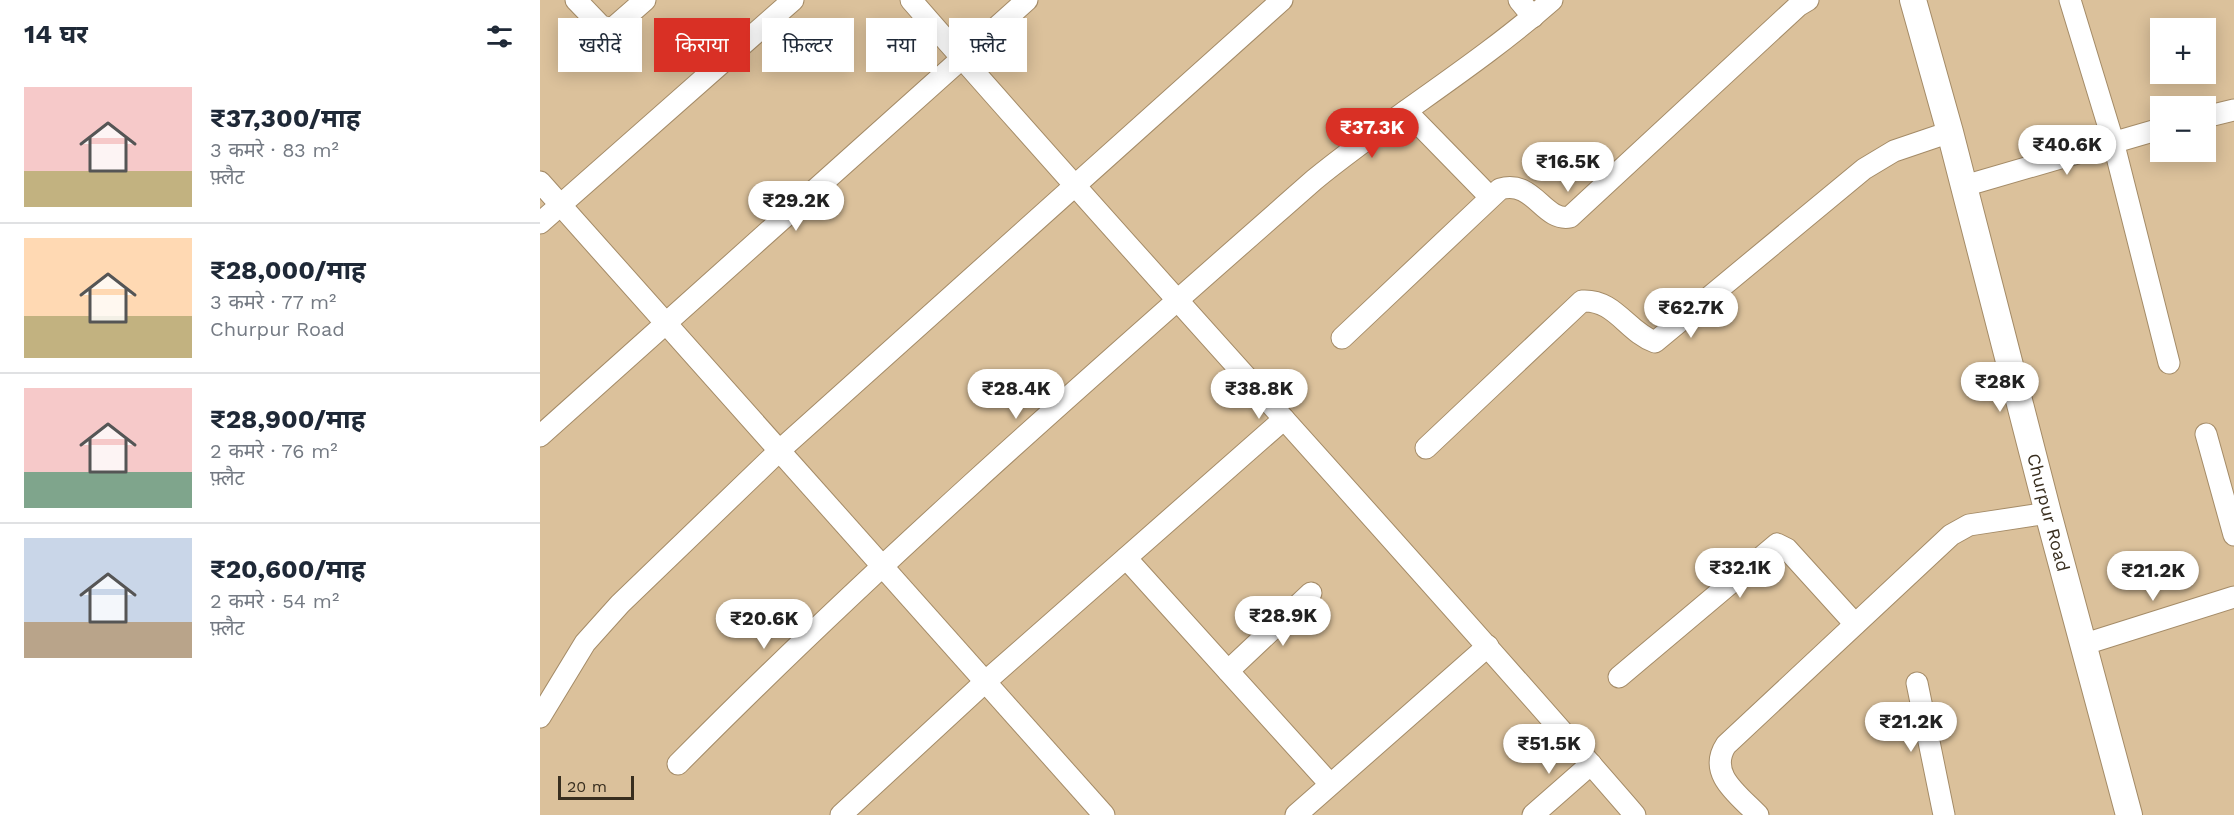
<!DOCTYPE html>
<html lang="hi">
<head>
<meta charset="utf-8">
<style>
	body { margin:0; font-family:"Work Sans","Noto Sans Devanagari",sans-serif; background:#f2f2f3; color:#1f2937; height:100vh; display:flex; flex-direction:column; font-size:22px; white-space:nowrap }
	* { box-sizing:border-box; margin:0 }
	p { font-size:20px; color:#747a83 }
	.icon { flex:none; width:33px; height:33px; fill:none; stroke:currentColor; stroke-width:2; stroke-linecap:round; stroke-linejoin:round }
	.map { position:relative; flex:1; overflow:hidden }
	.sheet { display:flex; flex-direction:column; background:#fff; width:540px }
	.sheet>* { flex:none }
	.banner { position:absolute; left:18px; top:18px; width:570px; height:54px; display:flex; gap:12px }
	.buttons { position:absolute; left:1610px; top:18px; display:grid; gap:12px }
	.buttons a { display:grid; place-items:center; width:66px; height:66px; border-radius:0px; background:#fff; box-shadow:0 3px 15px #0003; font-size:30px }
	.scale { position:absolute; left:18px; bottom:15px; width:76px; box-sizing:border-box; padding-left:6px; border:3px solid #382e1f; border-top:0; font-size:16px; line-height:21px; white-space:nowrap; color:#382e1f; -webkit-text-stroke:4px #dbc19b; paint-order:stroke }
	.price { position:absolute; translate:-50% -51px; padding:0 14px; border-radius:21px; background:#fff; color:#222; font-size:20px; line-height:39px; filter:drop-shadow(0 2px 3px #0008) }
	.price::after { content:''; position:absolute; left:50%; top:36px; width:18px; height:14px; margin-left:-9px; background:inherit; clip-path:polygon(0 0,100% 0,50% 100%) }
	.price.active { background:#d93025; color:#fff }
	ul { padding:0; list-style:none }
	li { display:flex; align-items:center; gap:18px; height:150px; padding:0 24px }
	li+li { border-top:2px solid #e0e1e3 }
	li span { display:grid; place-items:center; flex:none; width:168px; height:120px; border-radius:0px; color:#555 }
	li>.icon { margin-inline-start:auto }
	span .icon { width:72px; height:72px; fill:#fffc; stroke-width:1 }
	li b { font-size:26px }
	h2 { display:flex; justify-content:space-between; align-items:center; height:72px; padding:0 24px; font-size:26px }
	.chip { padding:0 21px; border-radius:0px; background:#fff; box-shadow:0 3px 15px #0003; font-size:21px; line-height:54px }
	.chip.active { background:#d93025; color:#fff }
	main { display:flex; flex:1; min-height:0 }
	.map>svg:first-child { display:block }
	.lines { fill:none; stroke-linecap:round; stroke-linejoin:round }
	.minor-casing { stroke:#a48b67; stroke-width:23 }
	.tertiary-casing { stroke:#a48b67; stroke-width:28 }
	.minor { stroke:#fff; stroke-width:21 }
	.tertiary { stroke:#fff; stroke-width:26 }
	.labels { text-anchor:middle; stroke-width:4.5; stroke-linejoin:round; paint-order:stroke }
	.street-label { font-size:18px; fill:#382e1f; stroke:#dbc19b }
</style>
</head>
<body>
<main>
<section class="sheet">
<h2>14 घर<svg class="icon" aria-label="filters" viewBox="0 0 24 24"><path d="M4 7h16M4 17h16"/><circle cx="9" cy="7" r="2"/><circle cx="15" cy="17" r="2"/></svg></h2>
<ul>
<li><span style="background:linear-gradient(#f6c9c9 70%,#c2b280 0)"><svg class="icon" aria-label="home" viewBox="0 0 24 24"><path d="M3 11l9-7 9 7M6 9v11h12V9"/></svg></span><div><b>₹37,300/माह</b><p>3 कमरे · 83 m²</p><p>फ़्लैट</p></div></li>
<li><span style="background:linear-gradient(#ffd9b3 65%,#c2b280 0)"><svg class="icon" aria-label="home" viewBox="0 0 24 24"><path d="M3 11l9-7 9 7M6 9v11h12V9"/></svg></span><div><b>₹28,000/माह</b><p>3 कमरे · 77 m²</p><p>Churpur Road</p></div></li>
<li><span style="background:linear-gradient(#f6c9c9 70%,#7fa58c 0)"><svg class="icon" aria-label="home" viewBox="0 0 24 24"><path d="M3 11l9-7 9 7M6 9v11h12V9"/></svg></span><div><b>₹28,900/माह</b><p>2 कमरे · 76 m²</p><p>फ़्लैट</p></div></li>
<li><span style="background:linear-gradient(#c9d6e8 70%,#b9a48a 0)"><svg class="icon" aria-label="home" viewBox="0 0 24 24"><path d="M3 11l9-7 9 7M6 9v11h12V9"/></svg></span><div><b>₹20,600/माह</b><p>2 कमरे · 54 m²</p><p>फ़्लैट</p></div></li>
</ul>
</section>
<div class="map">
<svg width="1694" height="815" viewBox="0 0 1694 815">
	<rect width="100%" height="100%" fill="#dbc19b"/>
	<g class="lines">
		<defs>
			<g id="minor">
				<polyline points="36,0 61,26 72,29 105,0"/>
				<path d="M 371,0 C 610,274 857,540 1095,815"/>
				<polyline points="979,0 993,17"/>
				<polyline points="1530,0 1573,141 1629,363"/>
				<polyline points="866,111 950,197"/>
				<polyline points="1665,117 1694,110"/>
				<polyline points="0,182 564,815"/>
				<polyline points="1424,186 1620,129"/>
				<polyline points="0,223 253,0"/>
				<path d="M 802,338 L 960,189 C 994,179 1003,222 1030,217 L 1258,6 L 1268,0"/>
				<polyline points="1666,434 1694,535"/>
				<polyline points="0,436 487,0"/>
				<path d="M 886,448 L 1042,301 C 1075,299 1087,332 1115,342 L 1324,169 L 1354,151 L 1410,132"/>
				<polyline points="586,558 790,784"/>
				<polyline points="1545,644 1694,597"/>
				<polyline points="688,671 771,593"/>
				<polyline points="1079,677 1237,544 1247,549 1315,624"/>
				<polyline points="1377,683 1404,815"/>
				<polyline points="0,717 45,643 80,604 240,450 742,0"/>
				<path d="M 138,764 C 340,560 558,370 774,180 C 851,117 937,66 1012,0"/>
				<polyline points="301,815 445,682 744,419"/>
				<polyline points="756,815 948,646"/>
				<polyline points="993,815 1051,764"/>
				<path d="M 1218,815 C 1199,795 1167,774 1186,745 L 1411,535 L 1429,525 L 1508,513"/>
			</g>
			<g id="tertiary">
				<path id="s1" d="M 1373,0 L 1410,132 L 1508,513 L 1589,815"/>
			</g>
		</defs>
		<use href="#minor" class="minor-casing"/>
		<use href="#tertiary" class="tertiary-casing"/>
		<use href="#minor" class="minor"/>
		<use href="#tertiary" class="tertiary"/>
	</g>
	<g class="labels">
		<g class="street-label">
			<text dy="6" stroke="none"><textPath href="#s1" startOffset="530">Churpur Road</textPath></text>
		</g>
	</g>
</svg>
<div class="buttons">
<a>+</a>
<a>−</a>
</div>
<div class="scale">20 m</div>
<b class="price active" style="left:832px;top:159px">₹37.3K</b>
<b class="price" style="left:1527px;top:176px">₹40.6K</b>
<b class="price" style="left:1028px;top:193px">₹16.5K</b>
<b class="price" style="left:256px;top:232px">₹29.2K</b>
<b class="price" style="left:1151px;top:339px">₹62.7K</b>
<b class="price" style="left:1460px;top:413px">₹28K</b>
<b class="price" style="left:476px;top:420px">₹28.4K</b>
<b class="price" style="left:719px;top:420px">₹38.8K</b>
<b class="price" style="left:1200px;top:599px">₹32.1K</b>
<b class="price" style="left:1613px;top:602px">₹21.2K</b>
<b class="price" style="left:743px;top:647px">₹28.9K</b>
<b class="price" style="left:224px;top:650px">₹20.6K</b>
<b class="price" style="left:1371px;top:753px">₹21.2K</b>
<b class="price" style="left:1009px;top:775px">₹51.5K</b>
<div class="banner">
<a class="chip">खरीदें</a>
<a class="chip active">किराया</a>
<a class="chip">फ़िल्टर</a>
<a class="chip">नया</a>
<a class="chip">फ़्लैट</a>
</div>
</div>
</main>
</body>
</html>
